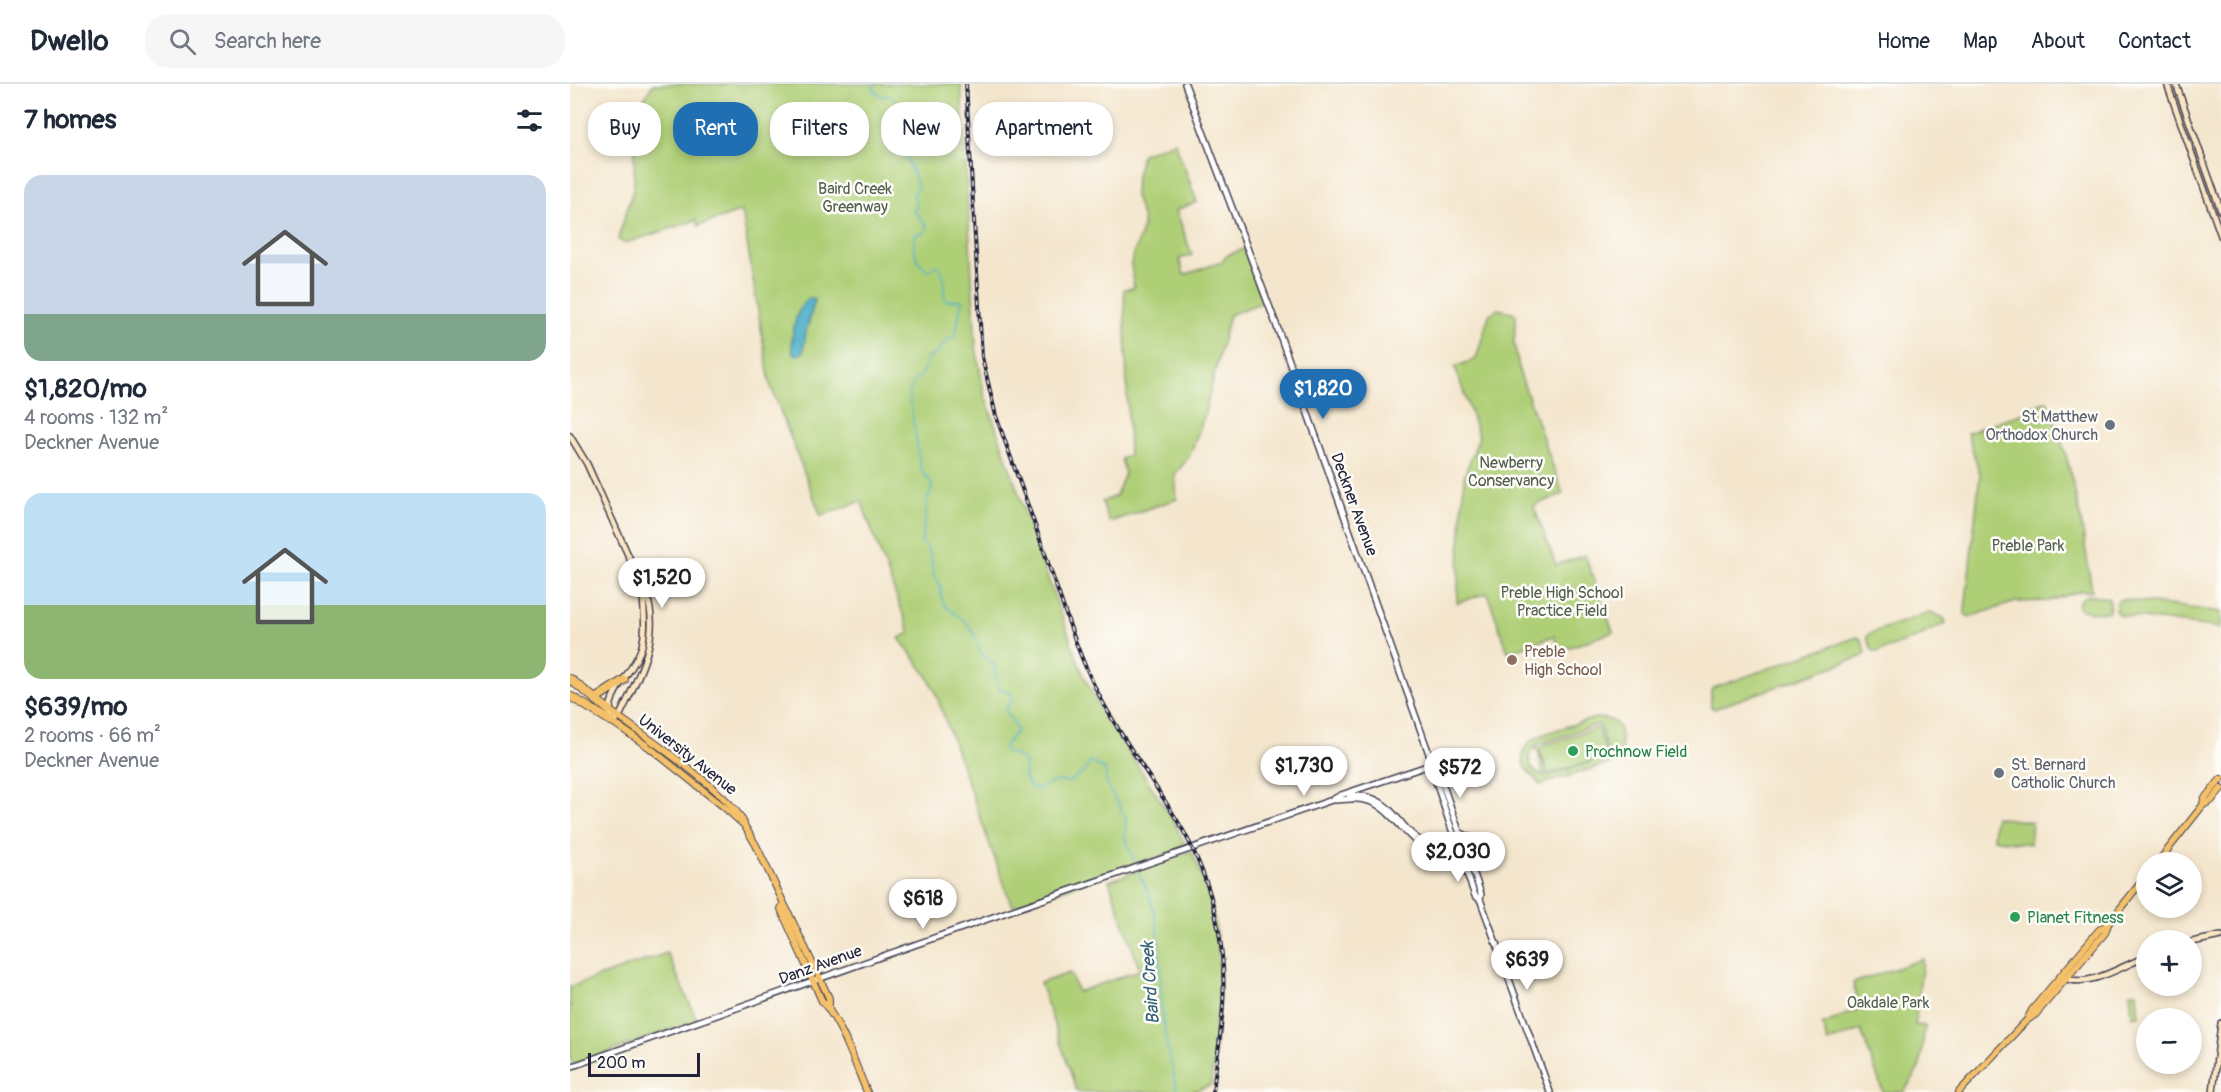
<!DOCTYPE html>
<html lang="en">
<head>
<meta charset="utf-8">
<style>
	body { margin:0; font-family:Pangolin,sans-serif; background:#f6f6f7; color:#1f2937; height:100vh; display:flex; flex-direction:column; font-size:22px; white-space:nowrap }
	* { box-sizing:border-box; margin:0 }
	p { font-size:20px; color:#747a83 }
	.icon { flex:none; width:33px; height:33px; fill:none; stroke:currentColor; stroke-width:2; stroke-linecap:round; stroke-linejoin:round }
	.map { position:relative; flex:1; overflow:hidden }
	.details { display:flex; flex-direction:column; background:#fff; width:570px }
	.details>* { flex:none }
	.hud { position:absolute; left:18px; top:18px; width:570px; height:54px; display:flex; gap:12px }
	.buttons { position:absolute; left:1566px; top:768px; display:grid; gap:12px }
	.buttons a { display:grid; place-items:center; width:66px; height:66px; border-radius:50%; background:#fff; box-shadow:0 3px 9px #0003; font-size:30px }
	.scale { position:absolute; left:18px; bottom:15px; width:112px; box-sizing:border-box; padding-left:6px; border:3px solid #22223b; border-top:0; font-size:16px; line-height:21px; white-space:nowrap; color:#22223b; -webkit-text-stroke:4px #fdfcf7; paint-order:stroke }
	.price { position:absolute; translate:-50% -51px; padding:0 14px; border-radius:21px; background:#fff; color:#222; font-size:20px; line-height:39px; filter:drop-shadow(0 2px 3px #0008) }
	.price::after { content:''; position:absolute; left:50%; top:36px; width:18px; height:14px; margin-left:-9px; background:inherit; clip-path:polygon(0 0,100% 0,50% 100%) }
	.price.on { background:#1f6fb2; color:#fff }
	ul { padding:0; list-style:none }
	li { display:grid; align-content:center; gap:12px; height:318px; padding:0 24px }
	li span { display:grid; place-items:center; height:186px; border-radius:18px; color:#555 }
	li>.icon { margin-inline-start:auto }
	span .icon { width:108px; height:108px; fill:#fffc; stroke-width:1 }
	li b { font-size:26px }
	h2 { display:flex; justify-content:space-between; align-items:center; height:72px; padding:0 24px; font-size:26px }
	.pill { padding:0 21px; border-radius:24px; background:#fff; box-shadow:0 3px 9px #0003; font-size:21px; line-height:54px }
	.pill.on { background:#1f6fb2; color:#fff }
	header { display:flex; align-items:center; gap:36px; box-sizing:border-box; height:84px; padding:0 30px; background:#fff; border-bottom:2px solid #e0e1e3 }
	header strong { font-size:28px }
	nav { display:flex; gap:33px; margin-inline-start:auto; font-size:21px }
	.search { width:420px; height:54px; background:#f6f6f7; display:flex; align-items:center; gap:15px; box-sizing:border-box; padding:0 21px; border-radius:24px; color:#747a83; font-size:22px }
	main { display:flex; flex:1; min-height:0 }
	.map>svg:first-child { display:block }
	.green { fill:#afcf77; stroke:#687859; stroke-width:1.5; fill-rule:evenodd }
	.water { fill:#48adc8; stroke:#356882; stroke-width:1.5 }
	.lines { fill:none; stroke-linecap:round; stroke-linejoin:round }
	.stream { stroke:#48adc8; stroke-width:1.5 }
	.tertiary-casing { stroke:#423f51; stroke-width:8 }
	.secondary-casing { stroke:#423f51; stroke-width:8 }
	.primary-casing { stroke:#423f51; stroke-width:8 }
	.motorway-casing { stroke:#423f51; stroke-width:10 }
	.tertiary { stroke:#fff; stroke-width:5 }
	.secondary { stroke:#fbe6c3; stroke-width:5 }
	.primary { stroke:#f4c16a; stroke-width:6 }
	.motorway { stroke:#f4c16a; stroke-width:8 }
	.rail-casing { stroke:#22223b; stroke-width:4 }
	.rail { stroke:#fdfcf7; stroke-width:1.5; stroke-dasharray:4.5; stroke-linecap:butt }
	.worship-dot { fill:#6b7280; stroke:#fdfcf7; stroke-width:2 }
	.education-dot { fill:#8d6e63; stroke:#fdfcf7; stroke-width:2 }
	.leisure-dot { fill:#2e9e5b; stroke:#fdfcf7; stroke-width:2 }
	.labels { text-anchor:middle; stroke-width:5; stroke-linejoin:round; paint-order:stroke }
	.park-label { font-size:16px; fill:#535f50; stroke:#fdfcf7 }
	.worship-label { font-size:16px; fill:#5b616d; stroke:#fdfcf7; text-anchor:end }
	.street-label { font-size:16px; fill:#22223b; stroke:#fdfcf7 }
	.education-label { font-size:16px; fill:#785e54; stroke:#fdfcf7; text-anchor:start }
	.leisure-label { font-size:16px; fill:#27864d; stroke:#fdfcf7; text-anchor:start }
	.water-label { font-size:18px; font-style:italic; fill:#33617a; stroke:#fdfcf7 }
</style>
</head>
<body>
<header>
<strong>Dwello</strong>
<div class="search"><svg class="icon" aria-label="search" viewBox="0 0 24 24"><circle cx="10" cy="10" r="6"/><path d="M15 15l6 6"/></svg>Search here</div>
<nav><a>Home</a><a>Map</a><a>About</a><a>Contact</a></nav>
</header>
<main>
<section class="details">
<h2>7 homes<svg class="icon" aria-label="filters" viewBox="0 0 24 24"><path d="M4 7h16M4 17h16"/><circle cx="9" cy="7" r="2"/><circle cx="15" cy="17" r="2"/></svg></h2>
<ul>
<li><span style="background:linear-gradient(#c9d6e8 75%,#7fa58c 0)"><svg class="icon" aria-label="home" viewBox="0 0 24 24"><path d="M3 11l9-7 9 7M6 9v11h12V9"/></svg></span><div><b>$1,820/mo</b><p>4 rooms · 132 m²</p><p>Deckner Avenue</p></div></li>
<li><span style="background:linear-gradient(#bfe0f5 60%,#8fb573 0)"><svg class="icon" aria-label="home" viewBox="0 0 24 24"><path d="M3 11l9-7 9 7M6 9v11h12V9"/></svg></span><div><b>$639/mo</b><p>2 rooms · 66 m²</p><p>Deckner Avenue</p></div></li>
</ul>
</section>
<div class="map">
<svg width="1651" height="1008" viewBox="0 0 1651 1008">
	<rect width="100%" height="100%" fill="#fdfcf7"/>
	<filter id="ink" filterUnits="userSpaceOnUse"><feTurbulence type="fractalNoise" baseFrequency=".0167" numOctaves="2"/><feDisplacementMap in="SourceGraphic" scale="12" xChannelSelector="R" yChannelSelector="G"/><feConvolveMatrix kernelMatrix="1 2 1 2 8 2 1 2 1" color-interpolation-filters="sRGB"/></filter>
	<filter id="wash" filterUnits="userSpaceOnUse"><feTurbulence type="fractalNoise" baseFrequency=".008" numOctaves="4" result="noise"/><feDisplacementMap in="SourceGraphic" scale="24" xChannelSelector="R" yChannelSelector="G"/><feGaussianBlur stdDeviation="1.35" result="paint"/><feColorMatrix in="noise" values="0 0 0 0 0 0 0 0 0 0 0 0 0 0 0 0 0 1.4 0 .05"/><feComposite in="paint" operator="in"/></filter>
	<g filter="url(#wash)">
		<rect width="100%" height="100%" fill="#f4e6cd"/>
		<g class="green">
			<polygon points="83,0 391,0 406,263 414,309 475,486 512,588 529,622 603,736 616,763 445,822 441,820 365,607 356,590 329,554 340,549 291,417 251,432 200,300 172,127 128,142 126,136 56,159 53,159 48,155 64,103 65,38 72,18"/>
			<polygon points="605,58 627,118 606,126 622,171 609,175 614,191 651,178 658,171 674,165 693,218 659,231 634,333 619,373 605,390 607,415 539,438 532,418 546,412 555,389 551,375 559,371 554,205 564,204 561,179 573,143 573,136 565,112 566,91 572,70"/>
			<polygon points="927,225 943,228 946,231 944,258 950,290 993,410 965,421 964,423 986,481 1015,471 1043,548 989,567 984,552 938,568 917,509 887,519 894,393 909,353 885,283 906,275 919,231"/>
			<polygon points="1477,317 1496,371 1510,430 1522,507 1511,507 1479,517 1446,518 1399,533 1395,530 1395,526 1410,390 1397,349 1456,328 1458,324"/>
			<path d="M 1517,511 L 1538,514 L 1540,518 L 1539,527 C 1531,530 1515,529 1508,523 L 1509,517 Z"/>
			<polygon points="1551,515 1651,528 1651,544 1549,531 1545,526 1547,518"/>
			<polygon points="1360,528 1374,534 1376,539 1343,555 1307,568 1302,566 1297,554 1298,550"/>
			<polygon points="1287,553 1291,555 1296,568 1293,572 1149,623 1145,625 1141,623 1141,607 1143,604"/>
			<path d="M 1026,634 C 1060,634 1048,657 1053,675 L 969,701 C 966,692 956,690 953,679 C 952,671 955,663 960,658 C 970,649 1012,638 1026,634 ZM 1029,640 L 1039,672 L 978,692 C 966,692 959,684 959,672 L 965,661 Z"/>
			<polygon points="1028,644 1037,672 978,690 970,666 969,668 977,689 973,690 968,668 965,664"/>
			<polygon points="1425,733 1462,738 1460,760 1423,755"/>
			<path d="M 621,767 C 661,844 650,919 641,1001 L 621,1008 L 507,1008 L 470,899 L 500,889 L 508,908 L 570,886 L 539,797 Z"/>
			<polygon points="97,869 127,936 3,981 0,973 0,903"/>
			<polygon points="1353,875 1345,941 1355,942 1350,982 1334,1008 1313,1008 1291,946 1258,958 1252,941 1289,925 1283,899"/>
			<polygon points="1560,908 1567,908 1569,932 1562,933"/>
		</g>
		<path class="water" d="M 241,214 L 245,216 L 236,248 L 233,268 L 229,271 L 223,270 C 219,256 226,219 241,214 Z"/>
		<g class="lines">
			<g class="stream">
				<path d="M 303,0 L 304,6 L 311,12 L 320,12 L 328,19 L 328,32 L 324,40 L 336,55 C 332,73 344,86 348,103 L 343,111 L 347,122 L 344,125 L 344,127 L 356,141 L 355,148 L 345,151 C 341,165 347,179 358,187 L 366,181 C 380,191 370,204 376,217 L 392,216 L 385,253 L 378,255 L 365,271 L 357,274 L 357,279 L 351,291 L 343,298 L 339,311 L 351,386 L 362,400 L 362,405 L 357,416 L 356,433 L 351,458 L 356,462 L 361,473 L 363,490 L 371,502 L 371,513 L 376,523 L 394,536 L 404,549 L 411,569 L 423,579 L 429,605 L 440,608 L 443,616 L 436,624 C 437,634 447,638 446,648 L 434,662 L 435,667 L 450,674 L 455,679 L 454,694 L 462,704 L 471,705 C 480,698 488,696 500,698 L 516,686 L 520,677 L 535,686 L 537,701 L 549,721 L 556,736 L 555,753 L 564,777"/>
				<path d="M 569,790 C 596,836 588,885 593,935 C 595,960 603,983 607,1008"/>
			</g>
		</g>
	</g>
	<g filter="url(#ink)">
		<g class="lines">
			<defs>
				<g id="tertiary">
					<polyline points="615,0 706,240 863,681 867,684 911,810 910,815"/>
					<path d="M 863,681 L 862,684 C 875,728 890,770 905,812 L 910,815 L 980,1008"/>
					<path d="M 779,711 C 828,710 825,749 860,761 C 870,765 878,764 888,763"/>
					<path d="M 764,716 C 778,715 792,713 806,720 C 834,735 849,784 891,766"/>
					<polyline points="889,748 906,756 915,757"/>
					<polyline points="877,770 894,784"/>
					<polyline points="0,983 440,827 762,716 771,711 857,682 863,681"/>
				</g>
				<g id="secondary">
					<polyline points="1597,0 1651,152"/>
					<polyline points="1606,0 1651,127"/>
					<path d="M 0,352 L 17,380 L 77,513 C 91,553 68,594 51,629 L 48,634 L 41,637 C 34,608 64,590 72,562 C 77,543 73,526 73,507"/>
					<polyline points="1622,858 1651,852"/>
					<path d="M 1495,894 C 1519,905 1553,881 1576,873"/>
					<polyline points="1643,1008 1651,939"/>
				</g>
				<g id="primary">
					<path d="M 39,626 C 66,646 166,713 174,740"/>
					<polyline points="41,637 80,664 154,723 174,741 186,761 250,895 259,914 259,925"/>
					<polyline points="1633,721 1641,717 1651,705"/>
					<polyline points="1588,778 1633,721 1634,715 1651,695"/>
					<path d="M 213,820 L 211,825 L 214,832 L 252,917 C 273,942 284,978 297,1008"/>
					<polyline points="1457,936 1462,926 1529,846 1538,840 1576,792"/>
					<polyline points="1389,1008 1456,937 1466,930 1535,849 1538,840"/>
				</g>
				<g id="motorway">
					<polyline points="0,595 39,626"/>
					<polyline points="0,612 41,637"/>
					<polyline points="25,615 54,596"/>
				</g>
			</defs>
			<use href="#tertiary" class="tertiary-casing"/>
			<use href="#secondary" class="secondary-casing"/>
			<use href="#primary" class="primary-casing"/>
			<use href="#motorway" class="motorway-casing"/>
			<use href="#tertiary" class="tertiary"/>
			<use href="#secondary" class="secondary"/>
			<use href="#primary" class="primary"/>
			<use href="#motorway" class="motorway"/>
			<defs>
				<path id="rail" d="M 396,0 L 412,273 L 426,332 C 446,388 466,443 485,499 C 496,529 505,560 518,588 C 541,641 577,687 607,736 C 641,792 657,857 653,922 C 651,951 646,980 643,1008"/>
			</defs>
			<use href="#rail" class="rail-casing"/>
			<use href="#rail" class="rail"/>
		</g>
	</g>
	<g class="worship-dot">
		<circle cx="1540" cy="341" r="6"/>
		<circle cx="1429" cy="689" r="6"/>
	</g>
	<circle class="education-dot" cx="942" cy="576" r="6"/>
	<g class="leisure-dot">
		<circle cx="1003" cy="667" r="6"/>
		<circle cx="1445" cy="833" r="6"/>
	</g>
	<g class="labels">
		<g class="park-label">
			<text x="285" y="110">Baird Creek<tspan x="285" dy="18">Greenway</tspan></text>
			<text x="941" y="384">Newberry<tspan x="941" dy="18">Conservancy</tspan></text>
			<text x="1458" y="467">Preble Park</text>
			<text x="992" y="514">Preble High School<tspan x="992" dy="18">Practice Field</tspan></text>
			<text x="1318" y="924">Oakdale Park</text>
		</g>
		<g class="worship-label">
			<text x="1528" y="338">St Matthew<tspan x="1528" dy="18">Orthodox Church</tspan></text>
			<text x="1441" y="686" text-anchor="start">St. Bernard<tspan x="1441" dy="18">Catholic Church</tspan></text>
		</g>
		<g class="street-label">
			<text transform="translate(785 420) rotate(70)" y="6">Deckner Avenue</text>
			<text transform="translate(118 670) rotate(38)" y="6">University Avenue</text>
			<text transform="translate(250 880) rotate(-20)" y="6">Danz Avenue</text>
		</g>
		<g class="education-label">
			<text x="954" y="573">Preble<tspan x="954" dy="18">High School</tspan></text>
		</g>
		<g class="leisure-label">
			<text x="1015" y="673">Prochnow Field</text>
			<text x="1457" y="839">Planet Fitness</text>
		</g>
		<g class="water-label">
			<text transform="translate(580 899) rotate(-94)" y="6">Baird Creek</text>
		</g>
	</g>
</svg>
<div class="buttons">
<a><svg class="icon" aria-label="layers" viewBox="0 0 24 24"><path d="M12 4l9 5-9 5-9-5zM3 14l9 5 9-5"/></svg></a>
<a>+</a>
<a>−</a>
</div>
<div class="scale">200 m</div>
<b class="price on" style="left:753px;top:336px">$1,820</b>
<b class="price" style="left:92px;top:525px">$1,520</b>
<b class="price" style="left:734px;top:713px">$1,730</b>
<b class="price" style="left:890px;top:715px">$572</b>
<b class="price" style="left:888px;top:799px">$2,030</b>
<b class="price" style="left:353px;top:846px">$618</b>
<b class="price" style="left:957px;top:907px">$639</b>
<div class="hud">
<a class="pill">Buy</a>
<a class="pill on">Rent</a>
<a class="pill">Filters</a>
<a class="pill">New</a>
<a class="pill">Apartment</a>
</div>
</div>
</main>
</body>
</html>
